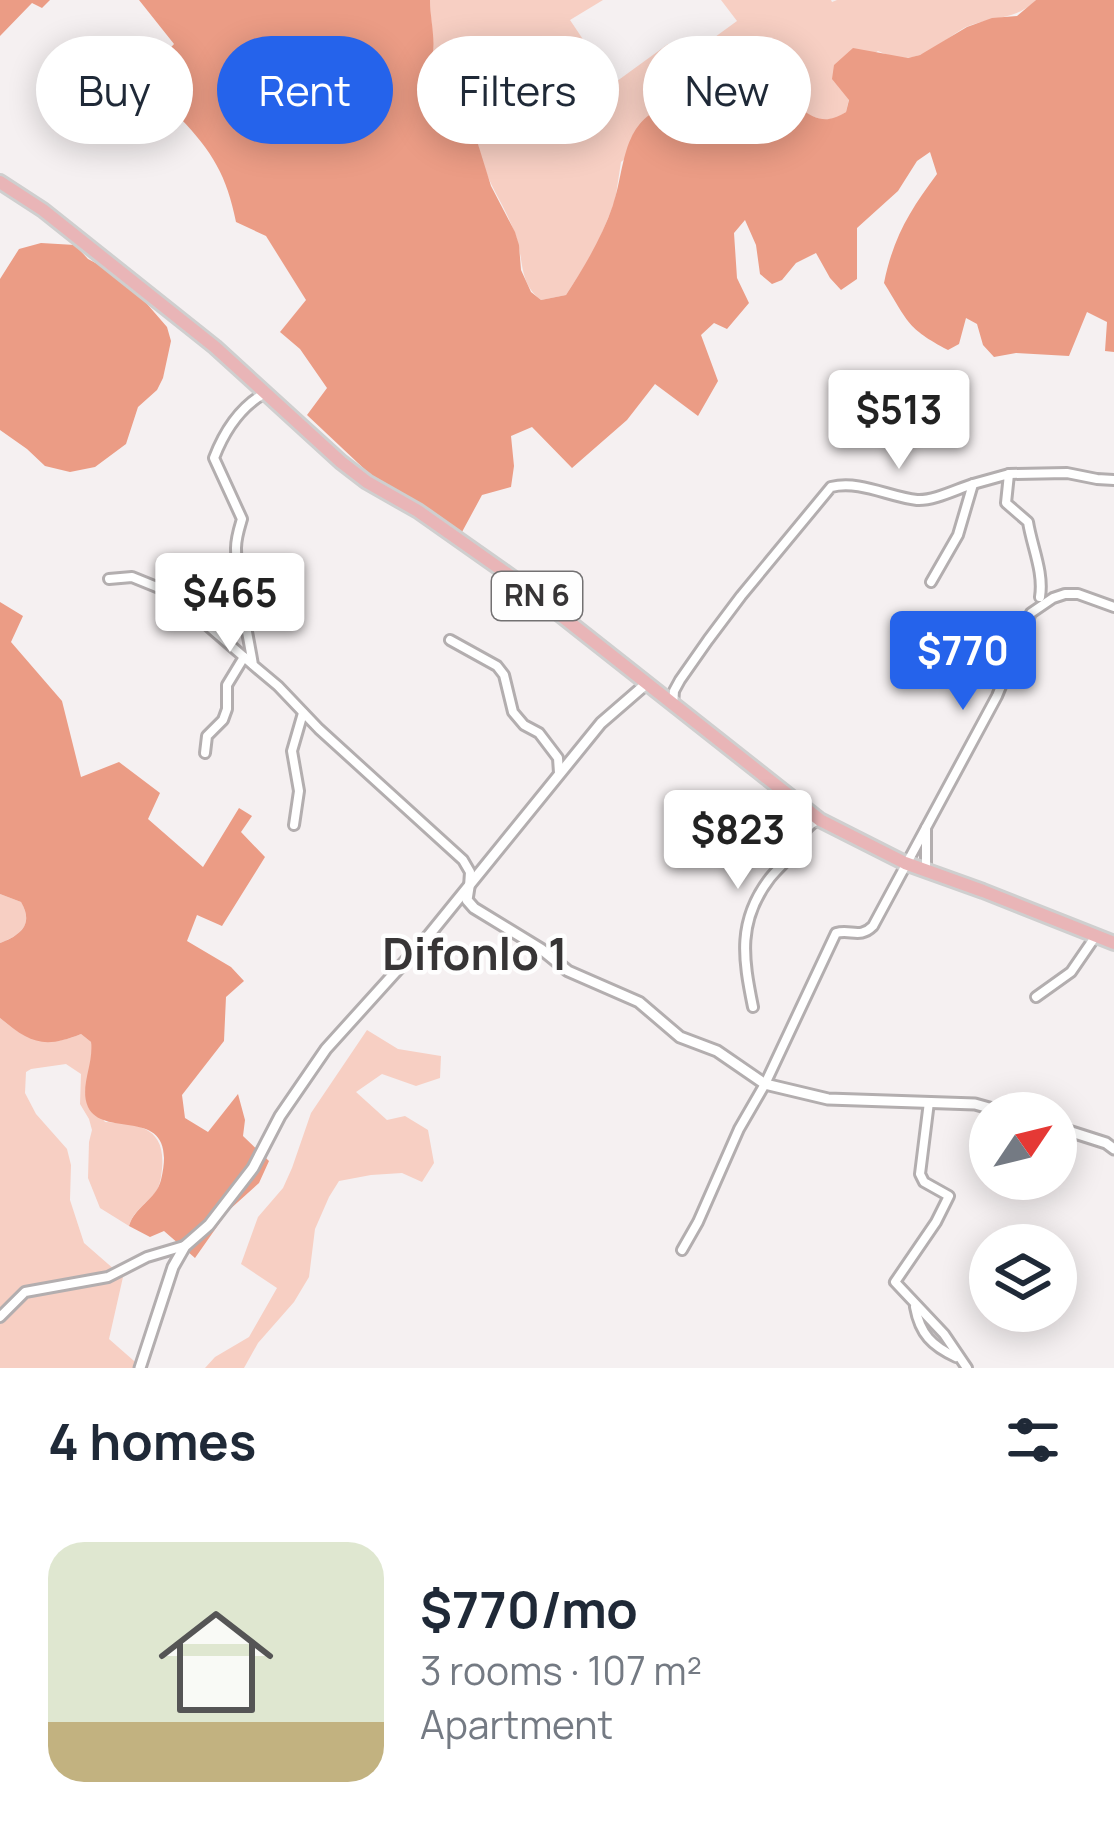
<!DOCTYPE html>
<html lang="en">
<head>
<meta charset="utf-8">
<style>
	body { margin:0; font-family:Manrope,sans-serif; background:#f2f2f3; color:#1f2937; height:100vh; display:flex; flex-direction:column; font-size:45px; white-space:nowrap }
	* { box-sizing:border-box; margin:0 }
	p { font-size:39px; color:#747a83 }
	.icon { flex:none; width:66px; height:66px; fill:none; stroke:currentColor; stroke-width:2; stroke-linecap:round; stroke-linejoin:round }
	.map { position:relative; height:1368px; overflow:hidden }
	.side { display:flex; flex-direction:column; background:#fff; flex:1 }
	.side>* { flex:none }
	.banner { position:absolute; left:36px; top:36px; width:1044px; height:108px; display:flex; gap:24px }
	.needle { width:78px; rotate:55deg }
	.tools { position:absolute; left:969px; top:1092px; display:grid; gap:24px }
	.tools a { display:grid; place-items:center; width:108px; height:108px; border-radius:50%; background:#fff; box-shadow:0 6px 30px #0003; font-size:60px }
	.price { position:absolute; translate:-50% -102px; padding:0 27px; border-radius:12px; background:#fff; color:#222; font-size:39px; line-height:78px; filter:drop-shadow(0 3px 6px #0008) }
	.price::after { content:''; position:absolute; left:50%; top:72px; width:36px; height:27px; margin-left:-18px; background:inherit; clip-path:polygon(0 0,100% 0,50% 100%) }
	.price.active { background:#2563eb; color:#fff }
	ul { padding:0; list-style:none }
	li { display:flex; align-items:center; gap:36px; height:300px; padding:0 48px }
	li span { display:grid; place-items:center; flex:none; width:336px; height:240px; border-radius:36px; color:#555 }
	li>.icon { margin-inline-start:auto }
	span .icon { width:144px; height:144px; fill:#fffc; stroke-width:1 }
	li b { font-size:51px }
	h2 { display:flex; justify-content:space-between; align-items:center; height:144px; padding:0 48px; font-size:51px }
	.tag { padding:0 42px; border-radius:54px; background:#fff; box-shadow:0 6px 30px #0003; font-size:42px; line-height:108px }
	.tag.active { background:#2563eb; color:#fff }
	.map>svg:first-child { display:block }
	.green { fill:#f7cfc3 }
	.forest { fill:#eb9c85 }
	.lines { fill:none; stroke-linecap:round; stroke-linejoin:round }
	.street-casing { stroke:#b3aeaf; stroke-width:14 }
	.secondary-casing { stroke:#b3aeaf; stroke-width:15 }
	.primary-casing { stroke:#cfcfcf; stroke-width:18 }
	.street { stroke:#fff; stroke-width:8 }
	.secondary { stroke:#fff; stroke-width:9 }
	.primary { stroke:#e9b5b7; stroke-width:12 }
	.labels { text-anchor:middle; stroke-width:9; stroke-linejoin:round; paint-order:stroke }
	.shield { fill:#fefefe; stroke:#737172; stroke-width:3 }
	.shield-label { font-size:30px; font-weight:bold; fill:#373536 }
	.district-label { font-size:45px; font-weight:bold; fill:#373536; stroke:#fefefe }
</style>
</head>
<body>
<div class="map">
<svg width="1114" height="1368" viewBox="0 0 1114 1368">
	<rect width="100%" height="100%" fill="#f5f0f1"/>
	<g class="green">
		<path d="M 430,0 L 603,0 L 570,20 L 613,84 L 668,44 L 678,57 L 715,37 L 737,21 L 721,0 L 831,0 L 832,2 L 837,0 L 1036,0 C 1016,21 991,16 966,27 C 947,37 928,57 906,58 C 896,58 887,55 878,51 L 833,79 L 849,99 L 846,112 L 835,119 L 823,120 L 811,116 L 777,98 L 734,101 L 696,98 L 621,162 L 615,201 L 595,250 L 566,295 L 541,300 C 517,282 525,257 514,231 C 505,207 491,188 482,162 C 478,149 477,127 467,117 C 458,109 441,108 431,103 C 421,83 432,73 433,53 C 434,36 430,17 430,0 Z"/>
		<path d="M 0,894 L 21,902 C 34,924 21,935 0,943 Z"/>
		<path d="M 0,1018 C 27,1041 47,1048 81,1034 L 91,1042 L 93,1055 L 85,1093 L 105,1122 C 139,1124 166,1127 162,1169 C 161,1176 161,1181 158,1188 C 150,1203 134,1208 129,1226 L 100,1208 L 88,1178 L 89,1142 L 92,1130 L 89,1119 L 80,1104 L 81,1074 L 66,1064 L 31,1069 L 26,1072 L 25,1093 L 36,1114 L 67,1149 L 71,1165 L 70,1200 L 84,1243 L 123,1277 L 109,1339 L 142,1368 L 0,1368 Z"/>
		<polygon points="367,1030 398,1049 441,1056 440,1078 416,1086 382,1074 356,1092 387,1120 405,1116 428,1130 434,1163 422,1182 402,1173 371,1175 339,1181 329,1197 315,1229 309,1277 294,1302 258,1343 244,1368 205,1368 215,1357 249,1337 277,1288 241,1264 258,1217 283,1188 292,1168 311,1113"/>
	</g>
	<g class="forest">
		<polygon points="0,0 50,0 42,8 32,3 0,36"/>
		<path d="M 139,0 L 430,0 C 430,17 435,35 433,53 C 431,73 421,83 431,103 L 467,117 L 473,128 L 491,186 L 515,232 L 519,245 L 521,270 L 531,292 L 541,300 L 566,295 C 585,266 602,237 613,205 C 625,171 621,126 660,109 C 690,96 703,102 733,101 C 747,100 764,95 779,99 C 806,105 815,132 846,112 L 849,100 L 832,79 L 834,65 L 853,48 L 908,58 L 920,55 L 967,27 L 992,18 L 1017,16 L 1036,0 L 1114,0 L 1114,352 L 1105,351 L 1107,322 L 1087,312 L 1069,356 L 1016,353 L 994,357 L 983,345 L 977,324 L 966,318 L 959,344 L 948,350 C 906,328 908,321 884,283 C 893,238 910,210 937,174 L 930,152 L 917,161 L 898,191 L 857,228 L 857,279 L 841,290 L 830,278 L 816,253 L 796,263 L 782,280 L 772,284 L 760,274 L 756,245 L 745,220 L 734,233 L 737,278 L 749,303 L 727,329 L 714,323 L 701,335 L 718,381 L 698,416 L 655,384 L 627,420 L 572,468 L 532,427 L 511,436 L 514,466 L 511,487 L 482,495 L 462,532 L 375,479 L 307,415 L 327,388 L 300,349 L 280,332 L 306,300 L 266,236 L 236,222 C 227,176 212,151 180,118 L 179,90 L 160,59 L 174,44 Z"/>
		<polygon points="41,243 75,245 88,259 111,271 141,297 167,327 171,341 163,378 157,390 138,407 126,444 95,467 70,472 45,466 27,449 0,430 0,279 19,249"/>
		<path d="M 0,602 L 23,616 L 11,642 L 62,701 L 81,777 L 119,762 L 160,793 L 148,819 L 203,867 L 239,808 L 252,816 L 241,832 L 265,857 L 222,926 L 197,915 L 187,941 L 231,967 L 244,981 L 226,997 L 224,1041 L 182,1095 L 185,1118 L 208,1132 L 238,1094 L 245,1120 L 243,1136 L 269,1161 L 259,1183 L 228,1211 L 195,1258 L 164,1231 L 150,1237 L 129,1226 C 135,1206 156,1200 161,1180 C 180,1101 104,1141 88,1107 C 79,1087 94,1064 91,1042 L 81,1034 C 44,1049 30,1043 0,1018 L 0,943 C 21,935 34,924 21,902 L 0,894 Z"/>
	</g>
	<g class="lines">
		<defs>
			<g id="street">
				<path d="M 265,393 C 240,407 224,432 214,458 L 242,519 C 239,529 236,538 236,548 C 236,586 247,627 253,665 L 278,686 L 319,729 L 463,860 L 470,872 L 469,887"/>
				<polyline points="1009,474 1067,473 1097,479 1114,480"/>
				<path d="M 973,484 L 1009,474 L 1006,503 L 1028,522 C 1032,547 1044,572 1040,597"/>
				<polyline points="109,579 132,577 169,592 252,664"/>
				<polyline points="450,640 497,666 504,675 513,712 524,725 539,733 558,758 559,773"/>
				<path d="M 673,705 L 674,691 L 680,680 L 708,640 L 741,596 L 831,487 C 860,480 889,497 917,500 C 934,501 957,489 973,484 L 958,535 L 931,582"/>
				<polyline points="205,753 207,736 223,720 227,709 227,685 244,657"/>
				<polyline points="294,825 299,791 292,751 303,713"/>
				<polyline points="926,871 926,828"/>
				<polyline points="1036,997 1071,972 1095,937"/>
				<path d="M 753,1007 C 743,958 737,921 770,878 C 778,868 789,859 796,849 C 805,836 802,828 818,820"/>
				<polyline points="929,1102 920,1174 924,1182 949,1196 936,1222 895,1282 944,1334 967,1368"/>
				<path d="M 682,1250 L 698,1222 L 739,1129 L 765,1084 L 836,933 C 851,929 860,939 873,926 L 997,696 L 1031,613 L 1053,598 L 1065,594 L 1078,594 L 1114,607"/>
				<path d="M 915,1307 C 920,1334 932,1346 956,1357"/>
				<polyline points="0,1317 25,1292 108,1277 147,1257 184,1246"/>
			</g>
			<g id="secondary">
				<polyline points="469,887 467,900 474,908 541,949 568,971 639,1002 680,1037 717,1051 765,1084 828,1099 975,1104 1007,1113"/>
				<polyline points="1056,1127 1106,1143 1114,1149"/>
				<polyline points="140,1368 173,1267 185,1246 209,1225 253,1168 280,1116 326,1049 429,935 601,723 646,684"/>
			</g>
			<polyline id="primary" points="0,182 43,210 215,347 341,462 367,482 418,511 516,580 820,820 905,863 983,891 1114,943"/>
		</defs>
		<use href="#street" class="street-casing"/>
		<use href="#secondary" class="secondary-casing"/>
		<use href="#primary" class="primary-casing"/>
		<use href="#street" class="street"/>
		<use href="#secondary" class="secondary"/>
		<use href="#primary" class="primary"/>
	</g>
	<g class="labels">
		<rect class="shield" x="492" y="572" width="90" height="48" rx="9"/>
		<g class="shield-label">
			<text x="537" y="606">RN 6</text>
		</g>
		<g class="district-label">
			<text x="475" y="970">Difonlo 1</text>
		</g>
	</g>
</svg>
<div class="tools">
<a><svg class="needle" viewBox="-14 -14 28 28"><path d="M0-13l5 13h-10z" fill="#e53935"/><path d="M0 13l5-13h-10z" fill="#747a83"/></svg></a>
<a><svg class="icon" aria-label="layers" viewBox="0 0 24 24"><path d="M12 4l9 5-9 5-9-5zM3 14l9 5 9-5"/></svg></a>
</div>
<b class="price" style="left:899px;top:472px">$513</b>
<b class="price" style="left:230px;top:655px">$465</b>
<b class="price active" style="left:963px;top:713px">$770</b>
<b class="price" style="left:738px;top:892px">$823</b>
<div class="banner">
<a class="tag">Buy</a>
<a class="tag active">Rent</a>
<a class="tag">Filters</a>
<a class="tag">New</a>
</div>
</div>
<section class="side">
<h2>4 homes<svg class="icon" aria-label="filters" viewBox="0 0 24 24"><path d="M4 7h16M4 17h16"/><circle cx="9" cy="7" r="2"/><circle cx="15" cy="17" r="2"/></svg></h2>
<ul>
<li><span style="background:linear-gradient(#dfe7d0 75%,#c2b280 0)"><svg class="icon" aria-label="home" viewBox="0 0 24 24"><path d="M3 11l9-7 9 7M6 9v11h12V9"/></svg></span><div><b>$770/mo</b><p>3 rooms · 107 m²</p><p>Apartment</p></div></li>
</ul>
</section>
</body>
</html>
